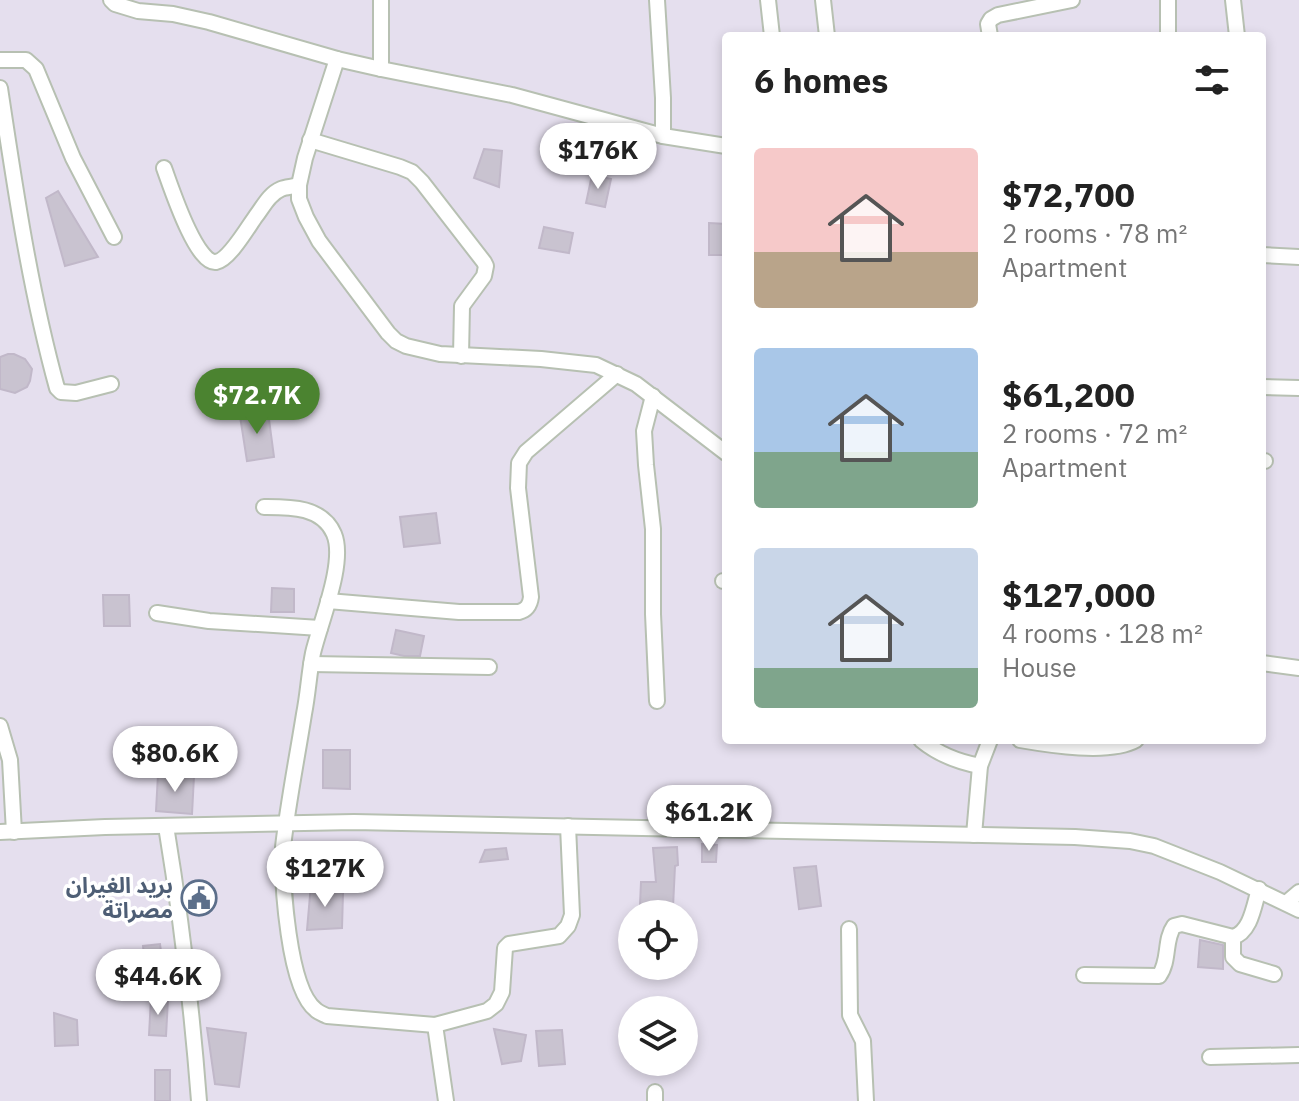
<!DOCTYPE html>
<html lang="en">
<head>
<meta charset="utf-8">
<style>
	body { margin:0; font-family:"IBM Plex Sans","Noto Sans Arabic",sans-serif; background:#f6f6f6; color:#222; height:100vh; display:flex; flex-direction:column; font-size:30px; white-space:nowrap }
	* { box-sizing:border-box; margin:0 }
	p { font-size:26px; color:#767676 }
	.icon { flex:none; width:44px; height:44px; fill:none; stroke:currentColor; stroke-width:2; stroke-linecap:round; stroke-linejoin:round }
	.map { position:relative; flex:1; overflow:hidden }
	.panel { position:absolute; left:722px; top:32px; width:544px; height:712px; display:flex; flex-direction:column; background:#fff; border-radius:8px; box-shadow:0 4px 12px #0003 }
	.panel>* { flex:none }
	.tools { position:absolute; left:618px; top:900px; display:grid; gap:16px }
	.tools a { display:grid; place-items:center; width:80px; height:80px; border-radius:50%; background:#fff; box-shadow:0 4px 12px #0003; font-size:40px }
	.price { position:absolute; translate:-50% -68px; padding:0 18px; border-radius:28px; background:#fff; color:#222; font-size:26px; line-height:52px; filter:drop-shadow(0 2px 4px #0008) }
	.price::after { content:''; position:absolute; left:50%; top:48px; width:24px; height:18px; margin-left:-12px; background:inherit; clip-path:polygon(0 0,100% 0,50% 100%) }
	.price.active { background:#4b8330; color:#fff }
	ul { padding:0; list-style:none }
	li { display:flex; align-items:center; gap:24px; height:200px; padding:0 32px }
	li span { display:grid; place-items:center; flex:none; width:224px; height:160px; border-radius:8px; color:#555 }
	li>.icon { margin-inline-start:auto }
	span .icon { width:96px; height:96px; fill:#fffc; stroke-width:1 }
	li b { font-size:34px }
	h2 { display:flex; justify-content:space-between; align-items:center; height:96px; padding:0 32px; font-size:34px }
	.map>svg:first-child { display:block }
	.building { fill:#c9c3d0; stroke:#c1b8c9; stroke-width:2 }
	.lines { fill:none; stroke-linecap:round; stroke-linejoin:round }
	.minor-casing { stroke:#b7c0b2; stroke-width:18 }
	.minor { stroke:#fff; stroke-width:14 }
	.labels { text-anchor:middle; stroke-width:7; stroke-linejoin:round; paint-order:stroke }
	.service-label { font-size:22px; font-weight:bold; fill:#4e5e75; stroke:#fff; text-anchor:end }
</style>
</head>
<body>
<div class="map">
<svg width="1299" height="1101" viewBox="0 0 1299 1101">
	<rect width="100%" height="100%" fill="#e5dfee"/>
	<g class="building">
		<polygon points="567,131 579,135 572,159 560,155"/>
		<polygon points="484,149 502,151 499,187 474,178"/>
		<polygon points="592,175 611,179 605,207 586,203"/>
		<polygon points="58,191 98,257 65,266 46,198"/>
		<polygon points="709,223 726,224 726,255 709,255"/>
		<polygon points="544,227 573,233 569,253 539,248"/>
		<polygon points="8,354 14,354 25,359 32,369 30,381 27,387 15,393 0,389 0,357"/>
		<polygon points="268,412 274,457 247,461 240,416"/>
		<polygon points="436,513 440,543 404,547 400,517"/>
		<polygon points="272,588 294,589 294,612 271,612"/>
		<polygon points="103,595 129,595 130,626 104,626"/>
		<polygon points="396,630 424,636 420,656 404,656 391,653"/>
		<polygon points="323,750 350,750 350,789 323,788"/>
		<polygon points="158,774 194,776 192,814 156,811"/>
		<polygon points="702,844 717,845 716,862 702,862"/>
		<polygon points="677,847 678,865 675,866 673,907 640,905 641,882 656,882 653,848"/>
		<polygon points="506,848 508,859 480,862 485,850"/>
		<polygon points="816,866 821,906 799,909 794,868"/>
		<polygon points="311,884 343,893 342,928 307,930"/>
		<polygon points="1200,940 1223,945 1223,969 1198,967"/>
		<polygon points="160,944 164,974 146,976 143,946"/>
		<polygon points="151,998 168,999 166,1036 149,1035"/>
		<polygon points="54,1013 77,1020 78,1045 55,1046"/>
		<polygon points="207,1028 246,1033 239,1087 215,1084"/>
		<polygon points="494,1029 526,1035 521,1061 502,1064"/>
		<polygon points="562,1030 565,1064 539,1066 536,1031"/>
		<rect x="155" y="1070" width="15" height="31"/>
	</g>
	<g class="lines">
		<defs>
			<g id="minor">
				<polyline points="111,0 115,4 138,11 173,14 209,22 337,59 381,69 512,95 663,136 726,146"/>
				<polyline points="657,0 663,98 663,136"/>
				<polyline points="768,0 772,36"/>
				<polyline points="823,0 827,36"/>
				<polyline points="1233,0 1237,36"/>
				<polyline points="990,36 988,24 991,19 998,15 1072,0"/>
				<polyline points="1168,36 1168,0"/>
				<polyline points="337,59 305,158 299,185 299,199 306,217 319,241 388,333 396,341 406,346 440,354 541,359 596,365 636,384 726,453"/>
				<polyline points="0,60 26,60 36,69 73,158 114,237"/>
				<polyline points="381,69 381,0"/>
				<path d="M 0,88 C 15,188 30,290 57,388 L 61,392 L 76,393 L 111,384"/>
				<polyline points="310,140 400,167 412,172 422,182 484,262 486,266 484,276 462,306 461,356"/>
				<path d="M 164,168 C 170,184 196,265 216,262 C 229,260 248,227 256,216 C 263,207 269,194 281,189 C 286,187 293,187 299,185"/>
				<polyline points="1262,255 1299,257"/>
				<polyline points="1262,387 1299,388"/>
				<polyline points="653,396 644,431 646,465 653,529 653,614 657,701"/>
				<polyline points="1262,461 1265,461"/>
				<path d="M 264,507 C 289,507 322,506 334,534 C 346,562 320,623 313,653 C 309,673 308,694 304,714 C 297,758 288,803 283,847 C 282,882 288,989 316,1010 C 319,1013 323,1014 327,1016 L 435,1025 L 487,1011 L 496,1004 L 502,992 L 505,948 L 509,944 L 559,936 L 568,926 L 572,915 L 568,826"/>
				<polyline points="723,581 726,581"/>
				<path d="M 328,601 L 459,612 L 519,612 C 527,610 530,605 531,597 L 518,488 L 519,463 L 526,452 L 617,374"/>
				<polyline points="157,613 209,621 320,628"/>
				<polyline points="1262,663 1299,668"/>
				<polyline points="311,664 489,667"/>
				<polyline points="0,726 10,760 14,832"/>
				<path d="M 921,740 C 938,754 958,762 980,766"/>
				<path d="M 1020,740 C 1049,745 1110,755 1136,740"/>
				<path d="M 166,826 C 181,917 192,1009 199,1101"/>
				<polyline points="0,832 105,827 354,822 1075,837 1130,841 1154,846 1220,872 1299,910"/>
				<polyline points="974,835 980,766 990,740"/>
				<polyline points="1286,903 1299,892"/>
				<polyline points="849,929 850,1015 863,1041 866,1101"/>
				<polyline points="1233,937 1233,957 1240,964 1274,974"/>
				<path d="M 1084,975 L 1159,976 C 1170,961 1164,940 1174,926 L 1182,924 L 1233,937 C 1251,932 1254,905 1259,889"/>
				<polyline points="435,1025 446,1101"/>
				<polyline points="1210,1057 1299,1055"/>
				<polyline points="655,1101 655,1092"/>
			</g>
		</defs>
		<use href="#minor" class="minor-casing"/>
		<use href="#minor" class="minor"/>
	</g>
	<defs>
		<symbol id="civic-ring" viewBox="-11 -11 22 22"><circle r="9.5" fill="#fff" stroke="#5c6f8a" stroke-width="1.5"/><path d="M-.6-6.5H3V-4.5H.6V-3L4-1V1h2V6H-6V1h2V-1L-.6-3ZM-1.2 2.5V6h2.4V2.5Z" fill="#5c6f8a"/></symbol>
	</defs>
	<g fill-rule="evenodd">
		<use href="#civic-ring" x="179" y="878" width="40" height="40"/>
	</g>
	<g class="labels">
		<g class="service-label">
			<text x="173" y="893">بريد الغيران<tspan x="173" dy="25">مصراتة</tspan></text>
		</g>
	</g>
</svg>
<div class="tools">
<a><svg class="icon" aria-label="locate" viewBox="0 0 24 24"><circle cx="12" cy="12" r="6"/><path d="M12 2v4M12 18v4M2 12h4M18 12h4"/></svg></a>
<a><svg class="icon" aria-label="layers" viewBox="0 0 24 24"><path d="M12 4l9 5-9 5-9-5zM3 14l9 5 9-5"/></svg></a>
</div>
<b class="price" style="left:598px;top:191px">$176K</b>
<b class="price active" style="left:257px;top:436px">$72.7K</b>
<b class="price" style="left:175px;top:794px">$80.6K</b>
<b class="price" style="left:709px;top:853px">$61.2K</b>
<b class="price" style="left:325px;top:909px">$127K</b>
<b class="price" style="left:158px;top:1017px">$44.6K</b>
<section class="panel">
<h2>6 homes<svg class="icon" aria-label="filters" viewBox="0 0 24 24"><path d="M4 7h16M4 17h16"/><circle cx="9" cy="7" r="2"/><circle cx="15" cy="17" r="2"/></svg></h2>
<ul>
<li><span style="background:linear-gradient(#f6c9c9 65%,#b9a48a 0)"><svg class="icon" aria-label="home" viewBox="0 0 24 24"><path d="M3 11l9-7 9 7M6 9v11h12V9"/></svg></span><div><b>$72,700</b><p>2 rooms · 78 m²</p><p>Apartment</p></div></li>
<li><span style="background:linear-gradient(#a9c7e8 65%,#7fa58c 0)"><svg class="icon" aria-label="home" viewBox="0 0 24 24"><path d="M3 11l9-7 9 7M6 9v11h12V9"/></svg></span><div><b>$61,200</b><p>2 rooms · 72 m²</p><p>Apartment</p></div></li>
<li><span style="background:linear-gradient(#c9d6e8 75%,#7fa58c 0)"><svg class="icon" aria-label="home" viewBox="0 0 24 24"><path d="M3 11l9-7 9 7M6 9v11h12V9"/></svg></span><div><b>$127,000</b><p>4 rooms · 128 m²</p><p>House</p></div></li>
</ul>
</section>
</div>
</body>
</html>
